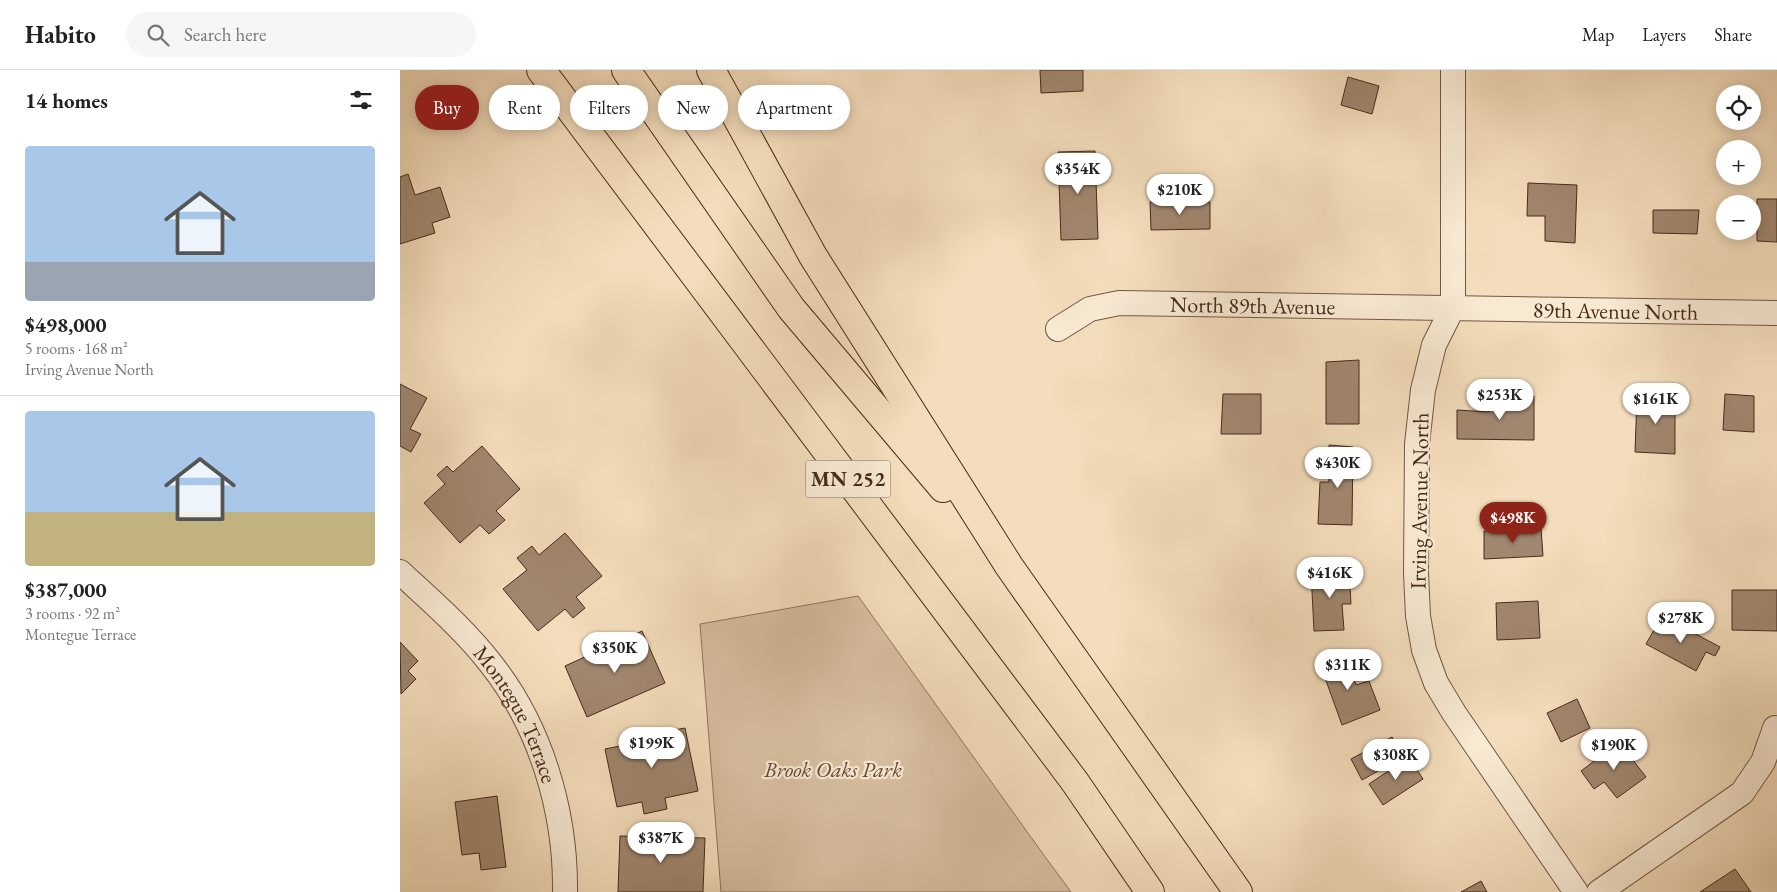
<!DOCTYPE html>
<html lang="en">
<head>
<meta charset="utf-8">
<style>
	body { margin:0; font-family:"EB Garamond",serif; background:#f6f6f6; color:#222; height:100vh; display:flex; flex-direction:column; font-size:19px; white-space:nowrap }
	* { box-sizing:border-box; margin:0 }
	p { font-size:16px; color:#767676 }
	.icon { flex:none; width:28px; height:28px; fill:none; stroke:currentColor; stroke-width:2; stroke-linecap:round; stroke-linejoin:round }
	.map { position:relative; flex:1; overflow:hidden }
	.side { display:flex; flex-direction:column; background:#fff; width:400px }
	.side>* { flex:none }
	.hud { position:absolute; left:15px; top:15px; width:475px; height:45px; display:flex; gap:10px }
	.tools { position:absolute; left:1316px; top:15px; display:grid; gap:10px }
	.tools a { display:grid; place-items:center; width:45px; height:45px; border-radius:50%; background:#fff; box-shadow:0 2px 12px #0003; font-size:25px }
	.price { position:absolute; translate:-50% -42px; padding:0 11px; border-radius:18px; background:#fff; color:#222; font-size:16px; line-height:32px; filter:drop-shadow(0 1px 2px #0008) }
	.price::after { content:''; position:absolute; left:50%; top:30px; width:15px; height:11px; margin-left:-8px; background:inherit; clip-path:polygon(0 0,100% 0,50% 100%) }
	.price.on { background:#8f2418; color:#fff }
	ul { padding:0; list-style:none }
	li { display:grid; align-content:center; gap:10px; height:265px; padding:0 25px }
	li+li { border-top:1px solid #e0e0e0 }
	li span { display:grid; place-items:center; height:155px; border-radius:5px; color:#555 }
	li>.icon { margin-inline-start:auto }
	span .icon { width:90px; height:90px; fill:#fffc; stroke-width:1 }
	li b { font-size:21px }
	h2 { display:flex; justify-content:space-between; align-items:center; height:60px; padding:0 25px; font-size:21px }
	.chip { padding:0 18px; border-radius:22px; background:#fff; box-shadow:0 2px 12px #0003; font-size:18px; line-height:45px }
	.chip.on { background:#8f2418; color:#fff }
	header { display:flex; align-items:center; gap:30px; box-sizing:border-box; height:70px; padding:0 25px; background:#fff; border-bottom:1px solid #e0e0e0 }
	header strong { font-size:24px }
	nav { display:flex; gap:28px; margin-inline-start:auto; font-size:18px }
	.search { width:350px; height:45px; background:#f6f6f6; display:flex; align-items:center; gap:12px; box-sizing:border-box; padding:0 18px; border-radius:28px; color:#767676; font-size:19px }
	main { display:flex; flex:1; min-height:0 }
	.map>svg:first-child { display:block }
	.green { fill:#d7bfa1; stroke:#8f745e }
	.building { fill:#a1876f; stroke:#472a1c }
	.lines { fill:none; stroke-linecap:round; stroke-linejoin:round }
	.minor-casing { stroke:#725744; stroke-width:26 }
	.motorway-casing { stroke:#472a1c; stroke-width:30 }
	.minor { stroke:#f8e9d3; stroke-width:24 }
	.motorway { stroke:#f4ddbc; stroke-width:28 }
	.labels { text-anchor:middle; stroke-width:4.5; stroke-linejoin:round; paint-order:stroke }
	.shield { fill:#f8e9d3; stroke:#7c6353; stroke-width:1 }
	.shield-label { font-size:21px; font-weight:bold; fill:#472a1c }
	.street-label { font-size:22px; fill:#472a1c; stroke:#f8e9d3 }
	.park-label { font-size:22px; font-style:italic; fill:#644837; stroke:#f8e9d3 }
</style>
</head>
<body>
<header>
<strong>Habito</strong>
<div class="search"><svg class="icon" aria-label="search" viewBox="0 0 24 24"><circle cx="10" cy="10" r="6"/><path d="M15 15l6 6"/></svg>Search here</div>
<nav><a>Map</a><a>Layers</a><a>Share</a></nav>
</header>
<main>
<section class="side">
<h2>14 homes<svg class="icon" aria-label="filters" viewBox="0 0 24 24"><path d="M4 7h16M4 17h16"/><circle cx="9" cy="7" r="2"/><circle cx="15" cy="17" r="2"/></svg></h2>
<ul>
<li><span style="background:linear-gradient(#a9c7e8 75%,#9aa5b1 0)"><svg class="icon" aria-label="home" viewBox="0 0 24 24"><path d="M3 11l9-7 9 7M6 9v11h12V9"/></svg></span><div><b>$498,000</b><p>5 rooms · 168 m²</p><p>Irving Avenue North</p></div></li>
<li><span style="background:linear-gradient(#a9c7e8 65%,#c2b280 0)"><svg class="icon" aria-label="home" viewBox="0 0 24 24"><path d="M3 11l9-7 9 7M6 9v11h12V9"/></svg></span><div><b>$387,000</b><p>3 rooms · 92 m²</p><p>Montegue Terrace</p></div></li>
</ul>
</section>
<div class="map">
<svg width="1377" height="822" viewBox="0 0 1377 822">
	<rect width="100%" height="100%" fill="#f4ddbc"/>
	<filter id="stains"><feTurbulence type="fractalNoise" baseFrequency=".004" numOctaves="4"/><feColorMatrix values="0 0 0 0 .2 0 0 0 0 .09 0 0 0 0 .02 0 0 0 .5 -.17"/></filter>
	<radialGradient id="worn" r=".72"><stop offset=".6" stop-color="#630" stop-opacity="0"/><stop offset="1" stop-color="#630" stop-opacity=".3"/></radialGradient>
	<polygon class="green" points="458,526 643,784 671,822 321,822 300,554"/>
	<g class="building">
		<polygon points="640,0 683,0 683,21 641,23"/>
		<polygon points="948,7 979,16 972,44 941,35"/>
		<polygon points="695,81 698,169 661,170 658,82"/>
		<polygon points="8,104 15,125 40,117 50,147 32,153 35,163 0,174 0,107"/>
		<polygon points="1128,113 1177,115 1175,173 1145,171 1145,146 1127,146"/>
		<polygon points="1357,129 1377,129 1377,172 1357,171"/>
		<polygon points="750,132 810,132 810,159 751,160"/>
		<polygon points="1253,140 1299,140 1297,164 1253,163"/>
		<polygon points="959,290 959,354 926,354 926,292"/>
		<polygon points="0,314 27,328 10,359 21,364 11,382 0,376"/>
		<polygon points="823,324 861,324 861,364 821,364"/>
		<polygon points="1325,324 1354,326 1354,362 1323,360"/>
		<polygon points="1103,326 1134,326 1134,370 1057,369 1057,340 1089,342 1089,336 1103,336"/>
		<polygon points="1237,327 1275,327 1275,384 1235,382"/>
		<polygon points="929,375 953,377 952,455 918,454 920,412 929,412"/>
		<polygon points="82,376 120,419 96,441 105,450 89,464 80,455 60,473 24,433 45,414 37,405 47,396 53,402"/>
		<polygon points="1141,458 1143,486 1084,489 1084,461"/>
		<polygon points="165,463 202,506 176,527 185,538 173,548 165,539 138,561 103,519 127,500 117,488 132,476 139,485"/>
		<polygon points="949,500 951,534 942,534 944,560 914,561 911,502"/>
		<polygon points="1332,520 1377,520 1377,561 1332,560"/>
		<polygon points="1138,531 1140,568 1097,570 1096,533"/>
		<polygon points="1262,546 1320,577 1315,586 1306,582 1296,601 1246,574"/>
		<polygon points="242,561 265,613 187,647 165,596"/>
		<polygon points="0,572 18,591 8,601 16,609 1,624"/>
		<polygon points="945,584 956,615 969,611 980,640 942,655 920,594"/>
		<polygon points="1177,629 1190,658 1161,672 1147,643"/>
		<polygon points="285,658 298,721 265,728 267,739 244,744 242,732 217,737 205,679 230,674 228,662 246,659 247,665"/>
		<polygon points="992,667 1003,687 962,710 951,689"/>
		<polygon points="1219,672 1246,707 1217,728 1204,712 1194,719 1181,701"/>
		<polygon points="1009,687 1023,709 983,735 969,714"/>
		<polygon points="97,726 106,797 81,800 79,783 62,785 55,732"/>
		<polygon points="220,766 305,768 303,822 218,822"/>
		<polygon points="1335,799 1351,822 1300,822"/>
		<polygon points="1081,811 1087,822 1061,822"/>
	</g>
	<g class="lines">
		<defs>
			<g id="minor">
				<polyline points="1053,0 1053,237 1034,275 1023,320 1017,374 1016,503 1018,546 1024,580 1036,613 1054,643 1176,822"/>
				<path id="s1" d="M 658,259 L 690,239 L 719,233 L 1377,243"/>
				<path id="s2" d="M 0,502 C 31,531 65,560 91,594 C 141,657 166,742 165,822"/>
				<polyline points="1199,822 1342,723 1363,692 1375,658"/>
			</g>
			<g id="motorway">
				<polyline points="141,0 675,712 750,822"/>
				<polyline points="226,0 391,238 543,418"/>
				<polyline points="311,0 413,186 609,496 838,822"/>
			</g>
		</defs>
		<use href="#minor" class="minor-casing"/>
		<use href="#motorway" class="motorway-casing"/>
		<use href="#minor" class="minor"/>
		<use href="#motorway" class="motorway"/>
	</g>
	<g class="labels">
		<rect class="shield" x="405.5" y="390.5" width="85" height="37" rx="4"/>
		<g class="shield-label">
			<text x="448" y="416">MN 252</text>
		</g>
		<g class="street-label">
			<text dy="8" stroke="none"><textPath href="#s1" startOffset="201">North 89th Avenue</textPath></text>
			<text dy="8" stroke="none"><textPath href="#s1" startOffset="564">89th Avenue North</textPath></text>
			<text transform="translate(1019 431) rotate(-89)" y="8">Irving Avenue North</text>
			<text dy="8" stroke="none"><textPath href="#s2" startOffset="186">Montegue Terrace</textPath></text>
		</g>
		<g class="park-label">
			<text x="433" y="707">Brook Oaks Park</text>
		</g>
	</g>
	<rect width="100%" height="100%" filter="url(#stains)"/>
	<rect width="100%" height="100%" fill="url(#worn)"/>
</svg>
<div class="tools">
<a><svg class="icon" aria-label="locate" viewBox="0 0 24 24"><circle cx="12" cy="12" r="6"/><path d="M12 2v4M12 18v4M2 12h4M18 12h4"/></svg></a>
<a>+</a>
<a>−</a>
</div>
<b class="price" style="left:678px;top:125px">$354K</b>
<b class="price" style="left:780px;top:146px">$210K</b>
<b class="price" style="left:1100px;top:351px">$253K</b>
<b class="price" style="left:1256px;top:355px">$161K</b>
<b class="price" style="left:938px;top:419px">$430K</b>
<b class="price on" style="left:1113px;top:474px">$498K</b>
<b class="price" style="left:930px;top:529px">$416K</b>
<b class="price" style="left:1281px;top:574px">$278K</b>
<b class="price" style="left:215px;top:604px">$350K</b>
<b class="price" style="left:948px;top:621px">$311K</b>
<b class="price" style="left:252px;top:699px">$199K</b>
<b class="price" style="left:1214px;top:701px">$190K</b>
<b class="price" style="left:996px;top:711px">$308K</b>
<b class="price" style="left:261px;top:794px">$387K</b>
<div class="hud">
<a class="chip on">Buy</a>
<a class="chip">Rent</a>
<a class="chip">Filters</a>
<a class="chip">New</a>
<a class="chip">Apartment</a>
</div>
</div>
</main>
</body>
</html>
